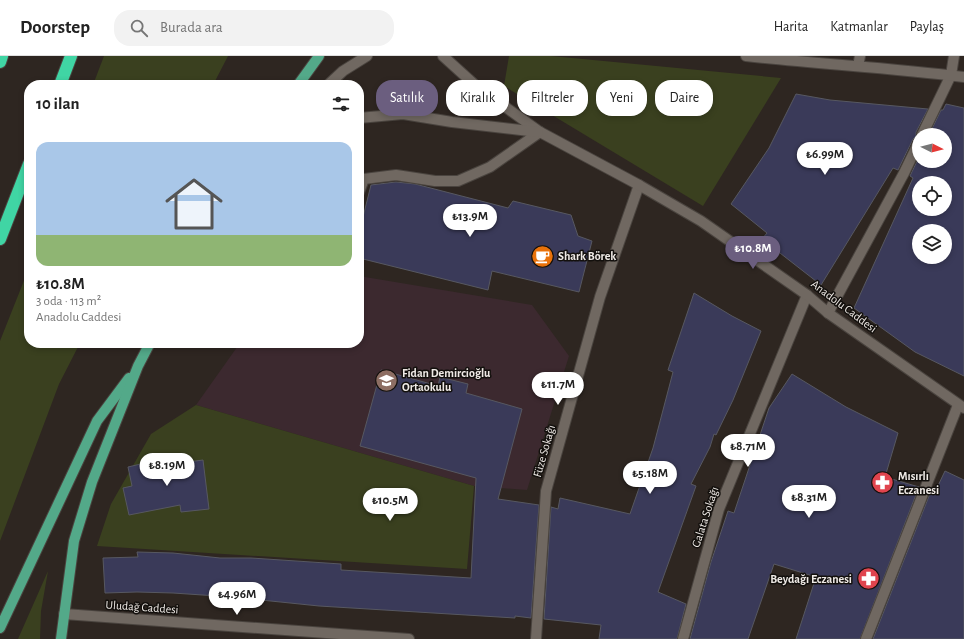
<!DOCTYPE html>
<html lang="tr">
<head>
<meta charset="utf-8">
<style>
	body { margin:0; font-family:"Alegreya Sans",sans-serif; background:#f2f2f2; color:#222; height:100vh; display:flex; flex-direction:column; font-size:15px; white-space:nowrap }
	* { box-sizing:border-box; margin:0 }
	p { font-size:13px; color:#767676 }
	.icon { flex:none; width:22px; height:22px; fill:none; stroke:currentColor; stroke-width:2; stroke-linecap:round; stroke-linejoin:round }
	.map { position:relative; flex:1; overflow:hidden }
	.sheet { position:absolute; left:24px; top:24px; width:340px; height:268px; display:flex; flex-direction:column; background:#fff; border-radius:16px; box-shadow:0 2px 6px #0003 }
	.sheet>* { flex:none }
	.hud { position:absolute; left:376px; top:24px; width:380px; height:36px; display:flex; gap:8px }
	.needle { width:26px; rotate:96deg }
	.controls { position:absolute; left:912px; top:72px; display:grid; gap:8px }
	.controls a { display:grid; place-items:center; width:40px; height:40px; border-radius:50%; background:#fff; box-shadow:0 2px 6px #0003; font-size:20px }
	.price { position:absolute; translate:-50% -34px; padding:0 9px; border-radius:14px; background:#fff; color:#222; font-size:13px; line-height:26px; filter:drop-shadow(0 1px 2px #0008) }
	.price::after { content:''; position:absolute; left:50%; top:24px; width:12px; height:9px; margin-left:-6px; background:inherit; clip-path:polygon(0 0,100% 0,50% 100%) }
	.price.selected { background:#6b5e7f; color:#fff }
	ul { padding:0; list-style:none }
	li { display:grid; align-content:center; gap:8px; height:212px; padding:0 12px }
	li+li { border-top:1px solid #e0e0e0 }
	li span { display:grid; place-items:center; height:124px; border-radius:12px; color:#555 }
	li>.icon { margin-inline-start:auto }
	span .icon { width:72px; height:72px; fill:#fffc; stroke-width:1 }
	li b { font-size:17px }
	h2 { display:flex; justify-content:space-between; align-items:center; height:48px; padding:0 12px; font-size:17px }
	.pill { padding:0 14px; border-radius:16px; background:#fff; box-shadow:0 2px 6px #0003; font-size:14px; line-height:36px }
	.pill.selected { background:#6b5e7f; color:#fff }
	header { display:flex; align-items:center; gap:24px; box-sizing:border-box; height:56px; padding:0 20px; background:#fff; border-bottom:1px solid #e0e0e0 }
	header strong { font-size:19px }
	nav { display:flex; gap:22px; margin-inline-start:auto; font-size:14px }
	.search { width:280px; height:36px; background:#f2f2f2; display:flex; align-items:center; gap:10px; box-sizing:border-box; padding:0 14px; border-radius:16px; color:#767676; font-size:15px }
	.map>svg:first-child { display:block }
	.education { fill:#3c292f }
	.green { fill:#3a401f }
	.building { fill:#3a3a59; stroke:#575861; fill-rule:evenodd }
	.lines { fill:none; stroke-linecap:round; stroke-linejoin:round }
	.lane-casing { stroke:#4a443f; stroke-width:12 }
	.street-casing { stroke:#4a443f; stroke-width:12 }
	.secondary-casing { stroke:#4a443f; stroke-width:12 }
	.primary-casing { stroke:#4a443f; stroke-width:12 }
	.highway-casing { stroke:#4a443f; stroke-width:14 }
	.lane { stroke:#706861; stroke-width:10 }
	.street { stroke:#706861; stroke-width:10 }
	.secondary { stroke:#706861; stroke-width:10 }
	.primary { stroke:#53a989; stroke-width:10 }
	.highway { stroke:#40d5a4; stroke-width:12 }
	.labels { text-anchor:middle; stroke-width:3; stroke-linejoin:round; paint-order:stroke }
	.poi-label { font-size:12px; font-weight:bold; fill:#efeae6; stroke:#13100d; text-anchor:start }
	.street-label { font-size:12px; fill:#efeae6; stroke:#13100d }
</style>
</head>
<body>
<header>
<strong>Doorstep</strong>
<div class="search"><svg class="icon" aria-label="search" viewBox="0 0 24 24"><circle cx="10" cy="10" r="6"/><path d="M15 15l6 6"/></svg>Burada ara</div>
<nav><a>Harita</a><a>Katmanlar</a><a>Paylaş</a></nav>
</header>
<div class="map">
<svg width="964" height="583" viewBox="0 0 964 583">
	<rect width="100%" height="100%" fill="#2e2621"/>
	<polygon class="education" points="359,220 532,249 569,300 527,434 474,430 196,349 240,287 359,287"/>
	<g class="green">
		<polygon points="104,0 228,0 213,29 93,29"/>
		<polygon points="509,0 551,0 781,22 703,150 504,30"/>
		<polygon points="29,212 29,287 80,287 59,328 0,485 0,285"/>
		<polygon points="196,349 474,430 467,513 97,490 111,448 151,378"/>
		<polygon points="48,515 41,555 40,583 18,583"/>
	</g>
	<g class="building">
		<polygon points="796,38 830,44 928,53 916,76 916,80 913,83 898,114 893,112 821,229 762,183 767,177 731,148 769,92"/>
		<path d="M 946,48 L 964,52 L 964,320 L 915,296 L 854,252 L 913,122 L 910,120 L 919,101 L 919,105 L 945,105 L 945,79 L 929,79 L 941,54 L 943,54 ZM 919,127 L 945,127 L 945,153 L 919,153 ZM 919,175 L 945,175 L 945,201 L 919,201 Z"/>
		<polygon points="396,126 415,128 508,152 513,145 571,159 578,180 592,185 579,236 492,215 488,234 359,202 359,177 371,129"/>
		<polygon points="694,237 732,260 761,275 733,344 716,379 714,378 710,391 691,428 696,430 658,536 686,548 677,583 599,583 601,569 544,563 551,451 558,453 560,442 630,458 653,392 673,316 668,314"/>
		<polygon points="381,314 438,330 440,321 468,328 466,337 522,353 498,443 539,449 531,562 515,560 515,562 319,550 232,541 173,537 137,536 105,537 103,502 138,501 137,496 173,497 220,502 251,502 341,508 341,514 471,522 476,422 360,390"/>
		<polygon points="792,318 846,351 898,377 885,421 919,431 860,583 796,583 816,521 774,508 748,583 690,583 711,506 728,455 734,457 769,352"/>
		<polygon points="203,404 209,453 181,456 180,449 129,459 123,432 132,430 128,411 149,406 150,411"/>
		<polygon points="945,415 964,424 964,583 873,583 931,435 935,436"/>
	</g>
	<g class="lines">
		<defs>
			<polyline id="lane" points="359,136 364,123 396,119 435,125 458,125 490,111 540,76"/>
			<g id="street">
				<polyline points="858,10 860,0"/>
				<polyline points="922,79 951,19 954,0"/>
				<polyline points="828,257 904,117 919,86"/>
				<polyline points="64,558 409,583"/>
				<polyline points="536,583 546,435 600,241 639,129"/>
				<polyline points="683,583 719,453 807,239"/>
				<polyline points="866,583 958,349"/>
			</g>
			<g id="secondary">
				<polyline points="443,0 475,29 540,76 639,129 701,165 807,239 828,257 964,352"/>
				<path d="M 746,0 C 819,8 892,12 964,21"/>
				<polyline points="328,29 343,15 367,0"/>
				<polyline points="359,62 403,58 452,66 538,76"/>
			</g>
			<g id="primary">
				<polyline points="298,29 319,0"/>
				<polyline points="0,572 97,365 129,322"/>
				<polyline points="61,583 74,485 92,426 138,310 150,287"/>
			</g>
			<g id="highway">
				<polyline points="0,6 2,0"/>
				<polyline points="60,29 71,0"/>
				<polyline points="0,183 29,108"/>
			</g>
		</defs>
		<use href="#lane" class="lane-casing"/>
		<use href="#street" class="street-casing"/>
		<use href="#secondary" class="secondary-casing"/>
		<use href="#primary" class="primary-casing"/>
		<use href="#highway" class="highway-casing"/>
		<use href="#lane" class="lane"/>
		<use href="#street" class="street"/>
		<use href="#secondary" class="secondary"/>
		<use href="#primary" class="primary"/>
		<use href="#highway" class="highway"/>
	</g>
	<defs>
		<symbol id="cafe-disc" viewBox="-11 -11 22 22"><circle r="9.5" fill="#e8710a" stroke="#13100d"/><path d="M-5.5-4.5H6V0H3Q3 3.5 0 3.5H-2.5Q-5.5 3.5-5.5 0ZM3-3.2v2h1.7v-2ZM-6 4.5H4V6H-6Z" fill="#fff"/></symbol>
		<symbol id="school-disc" viewBox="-11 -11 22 22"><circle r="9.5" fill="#8d6e63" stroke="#13100d"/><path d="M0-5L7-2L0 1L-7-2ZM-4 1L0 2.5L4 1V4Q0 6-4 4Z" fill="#fff"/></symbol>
		<symbol id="pharmacy-disc" viewBox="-11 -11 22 22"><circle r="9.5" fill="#e0444e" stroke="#13100d"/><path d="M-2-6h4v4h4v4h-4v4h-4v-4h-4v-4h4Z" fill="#fff"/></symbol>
	</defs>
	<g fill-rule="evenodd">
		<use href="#cafe-disc" x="530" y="188" width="25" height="25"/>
		<use href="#school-disc" x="374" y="312" width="25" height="25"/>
		<use href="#pharmacy-disc" x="870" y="414" width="25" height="25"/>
		<use href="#pharmacy-disc" x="856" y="510" width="25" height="25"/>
	</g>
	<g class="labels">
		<g class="poi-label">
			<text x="558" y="204">Shark Börek</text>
			<text x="402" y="321">Fidan Demircioğlu<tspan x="402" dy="14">Ortaokulu</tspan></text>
			<text x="898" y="424">Mısırlı<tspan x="898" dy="14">Eczanesi</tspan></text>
			<text x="852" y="527" text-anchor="end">Beydağı Eczanesi</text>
		</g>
		<g class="street-label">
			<text transform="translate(844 250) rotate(37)" y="4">Anadolu Caddesi</text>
			<text transform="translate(544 395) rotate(-74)" y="4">Füze Sokağı</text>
			<text transform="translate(705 461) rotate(-72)" y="4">Galata Sokağı</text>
			<text transform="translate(142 551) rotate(4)" y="4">Uludağ Caddesi</text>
		</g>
	</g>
</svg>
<div class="controls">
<a><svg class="needle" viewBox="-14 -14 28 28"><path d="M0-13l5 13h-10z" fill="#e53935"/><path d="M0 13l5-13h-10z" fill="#767676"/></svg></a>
<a><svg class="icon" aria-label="locate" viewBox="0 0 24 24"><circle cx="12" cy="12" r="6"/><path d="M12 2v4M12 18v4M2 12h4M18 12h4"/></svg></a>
<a><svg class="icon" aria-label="layers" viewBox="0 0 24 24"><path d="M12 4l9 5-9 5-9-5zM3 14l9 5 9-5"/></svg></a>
</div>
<b class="price" style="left:825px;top:120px">₺6.99M</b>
<b class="price" style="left:470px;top:182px">₺13.9M</b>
<b class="price selected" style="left:753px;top:214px">₺10.8M</b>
<b class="price" style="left:558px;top:350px">₺11.7M</b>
<b class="price" style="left:748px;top:412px">₺8.71M</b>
<b class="price" style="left:167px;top:431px">₺8.19M</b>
<b class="price" style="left:650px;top:439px">₺5.18M</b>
<b class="price" style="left:809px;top:463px">₺8.31M</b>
<b class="price" style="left:390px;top:466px">₺10.5M</b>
<b class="price" style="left:237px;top:560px">₺4.96M</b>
<div class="hud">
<a class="pill selected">Satılık</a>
<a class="pill">Kiralık</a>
<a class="pill">Filtreler</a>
<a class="pill">Yeni</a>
<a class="pill">Daire</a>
</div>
<section class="sheet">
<h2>10 ilan<svg class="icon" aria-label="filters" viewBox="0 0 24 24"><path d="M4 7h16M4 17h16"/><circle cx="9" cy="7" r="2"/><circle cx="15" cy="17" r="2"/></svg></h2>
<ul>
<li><span style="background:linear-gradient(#a9c7e8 75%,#8fb573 0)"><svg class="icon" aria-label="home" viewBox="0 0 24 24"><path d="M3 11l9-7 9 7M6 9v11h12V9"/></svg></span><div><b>₺10.8M</b><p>3 oda · 113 m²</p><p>Anadolu Caddesi</p></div></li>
</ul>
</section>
</div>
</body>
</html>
